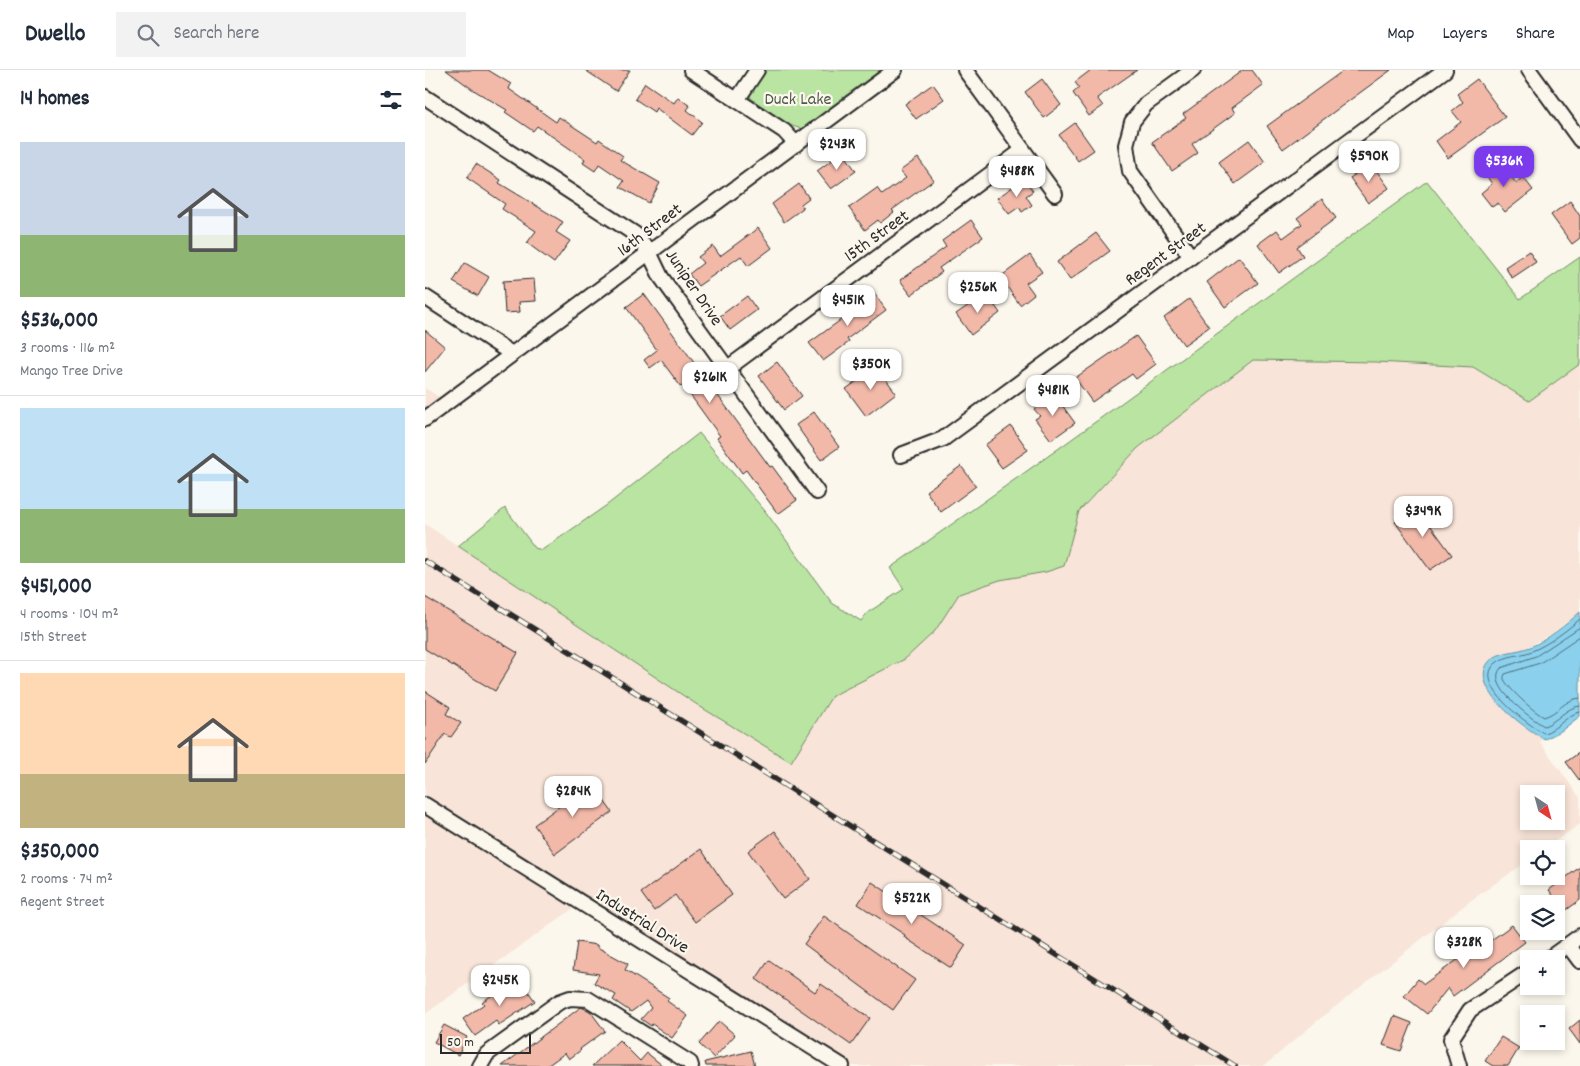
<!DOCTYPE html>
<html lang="en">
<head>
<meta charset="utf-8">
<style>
	body { margin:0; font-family:Dekko,sans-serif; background:#f2f2f3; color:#1f2937; height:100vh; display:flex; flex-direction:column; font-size:19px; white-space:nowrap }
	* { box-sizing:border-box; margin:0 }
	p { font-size:16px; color:#747a83 }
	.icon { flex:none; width:28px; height:28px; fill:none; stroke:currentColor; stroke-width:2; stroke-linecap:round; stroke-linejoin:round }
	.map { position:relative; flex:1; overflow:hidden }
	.drawer { display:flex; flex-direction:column; background:#fff; width:425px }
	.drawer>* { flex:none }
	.needle { width:32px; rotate:144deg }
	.controls { position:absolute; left:1095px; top:715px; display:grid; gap:10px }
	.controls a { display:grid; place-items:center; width:45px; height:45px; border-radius:0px; background:#fff; box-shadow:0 2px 8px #0003; font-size:25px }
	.scale { position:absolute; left:15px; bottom:12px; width:91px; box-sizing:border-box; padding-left:5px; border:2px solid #2b2b2b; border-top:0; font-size:14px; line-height:18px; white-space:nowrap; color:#2b2b2b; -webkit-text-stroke:4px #fbf7ec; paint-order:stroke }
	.price { position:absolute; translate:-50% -42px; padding:0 11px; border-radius:10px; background:#fff; color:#222; font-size:16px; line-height:32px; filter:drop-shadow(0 1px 2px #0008) }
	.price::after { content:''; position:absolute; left:50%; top:30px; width:15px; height:11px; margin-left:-8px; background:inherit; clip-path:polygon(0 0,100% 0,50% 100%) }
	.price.active { background:#7c3aed; color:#fff }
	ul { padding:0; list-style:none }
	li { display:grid; align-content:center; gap:10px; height:265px; padding:0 20px }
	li+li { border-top:1px solid #e0e1e3 }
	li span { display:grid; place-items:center; height:155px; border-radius:0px; color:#555 }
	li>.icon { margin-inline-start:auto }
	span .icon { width:90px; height:90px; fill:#fffc; stroke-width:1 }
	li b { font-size:21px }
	h2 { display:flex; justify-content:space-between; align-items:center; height:60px; padding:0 20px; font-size:21px }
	header { display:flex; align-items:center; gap:30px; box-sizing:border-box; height:70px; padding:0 25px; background:#fff; border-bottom:1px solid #e0e1e3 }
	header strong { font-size:24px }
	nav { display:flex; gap:28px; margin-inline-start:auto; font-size:18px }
	.search { width:350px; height:45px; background:#f2f2f3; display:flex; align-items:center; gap:12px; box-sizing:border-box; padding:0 18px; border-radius:0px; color:#747a83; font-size:19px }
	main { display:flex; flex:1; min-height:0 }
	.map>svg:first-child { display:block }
	.built { fill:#f8e4d8; fill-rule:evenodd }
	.green { fill:#b9e4a1; stroke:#728866 }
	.water { fill:#8bd1ed; stroke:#658f9f }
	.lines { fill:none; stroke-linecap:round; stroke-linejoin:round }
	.shore { stroke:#516d79; stroke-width:1 }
	.building { fill:#f2b9a9; stroke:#2b2b2b }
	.minor-casing { stroke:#2b2b2b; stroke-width:18 }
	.minor { stroke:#fbf7ec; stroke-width:14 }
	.rail-casing { stroke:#2b2b2b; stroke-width:5.5 }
	.rail { stroke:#fbf7ec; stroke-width:4; stroke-dasharray:11; stroke-linecap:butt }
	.labels { text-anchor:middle; stroke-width:4.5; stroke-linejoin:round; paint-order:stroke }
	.park-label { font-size:18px; fill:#4e5948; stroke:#fbf7ec }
	.street-label { font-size:18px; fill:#2b2b2b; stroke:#fbf7ec }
</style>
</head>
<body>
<header>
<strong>Dwello</strong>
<div class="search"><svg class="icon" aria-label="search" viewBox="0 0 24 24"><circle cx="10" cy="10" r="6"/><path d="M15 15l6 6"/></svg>Search here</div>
<nav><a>Map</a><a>Layers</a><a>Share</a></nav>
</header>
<main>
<section class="drawer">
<h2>14 homes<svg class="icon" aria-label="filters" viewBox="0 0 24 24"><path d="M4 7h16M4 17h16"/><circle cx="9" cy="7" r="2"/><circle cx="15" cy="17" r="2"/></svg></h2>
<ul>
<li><span style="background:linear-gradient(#c9d6e8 60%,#8fb573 0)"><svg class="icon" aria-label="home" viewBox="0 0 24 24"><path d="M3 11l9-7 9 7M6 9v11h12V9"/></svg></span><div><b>$536,000</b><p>3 rooms · 116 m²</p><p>Mango Tree Drive</p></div></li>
<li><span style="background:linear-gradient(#bfe0f5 65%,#8fb573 0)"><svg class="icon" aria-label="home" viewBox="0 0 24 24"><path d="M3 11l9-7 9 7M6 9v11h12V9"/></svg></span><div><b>$451,000</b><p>4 rooms · 104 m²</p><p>15th Street</p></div></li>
<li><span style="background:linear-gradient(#ffd9b3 65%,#c2b280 0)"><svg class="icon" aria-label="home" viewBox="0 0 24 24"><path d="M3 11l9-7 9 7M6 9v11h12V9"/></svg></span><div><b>$350,000</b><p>2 rooms · 74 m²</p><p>Regent Street</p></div></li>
</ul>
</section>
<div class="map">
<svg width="1155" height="996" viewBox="0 0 1155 996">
	<rect width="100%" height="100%" fill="#fbf7ec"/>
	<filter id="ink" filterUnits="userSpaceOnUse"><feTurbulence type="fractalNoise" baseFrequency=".02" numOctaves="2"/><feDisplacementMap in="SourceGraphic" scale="10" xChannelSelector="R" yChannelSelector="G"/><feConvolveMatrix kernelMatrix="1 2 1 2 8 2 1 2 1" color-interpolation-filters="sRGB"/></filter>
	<g filter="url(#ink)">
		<g class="built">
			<path d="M 828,289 L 951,292 L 1048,297 L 1104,331 L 1155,294 L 1155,542 L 1128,563 L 1101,578 L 1063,621 L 1092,651 L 1102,659 L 1118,668 L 1115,672 L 1155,728 L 1155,754 L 1119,779 L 1104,779 L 1104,790 L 1045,831 L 892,951 L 839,996 L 408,996 L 149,838 L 0,944 L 0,454 L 274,636 L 366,692 L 407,626 L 441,607 L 510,561 L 534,524 L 575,510 L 621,502 L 639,496 L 654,441 L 713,378 ZM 1104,724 L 1131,724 L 1131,751 L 1104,751 Z"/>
			<polygon points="0,318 28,336 0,353"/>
		</g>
		<g class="green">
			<path d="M 337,0 L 460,0 L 379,59 C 357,56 341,41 325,27 L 325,18 Z"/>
			<polygon points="1002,111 1095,229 1155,187 1155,294 1104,331 1048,297 951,292 828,290 713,378 654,441 639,496 621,502 575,510 534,524 510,561 480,589 407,626 366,692 274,636 33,476 80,438 110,478 117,480 182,435 274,363 340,441 407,533 436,551 442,543 479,519 465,498 640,374"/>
		</g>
		<path class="water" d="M 1155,542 L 1155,646 L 1136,661 L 1120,669 C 1101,660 1036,613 1068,588 C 1079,581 1093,582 1105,577 C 1122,570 1141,555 1155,542 Z"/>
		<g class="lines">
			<g class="shore">
				<path d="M 1155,549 C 1141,561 1124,574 1107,581 C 1096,586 1081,585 1071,593 C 1046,614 1103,655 1119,663 C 1132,660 1142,644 1155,642"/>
				<path d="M 1155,557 L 1111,586 L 1076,598 C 1060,615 1105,648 1119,656 C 1132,652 1141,637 1155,636"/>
				<path d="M 1155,566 L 1115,593 L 1080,604 C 1079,607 1078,608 1080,611 C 1086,621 1109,642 1119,647 C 1133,643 1140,629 1155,628"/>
			</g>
		</g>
		<g class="building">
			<polygon points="21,0 63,0 86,14 84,19 131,52 134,47 172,72 174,69 198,86 195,90 235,113 224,133 195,117 199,111 174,94 170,101 158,93 160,89 112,56 108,61 80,42 82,40 47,19"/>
			<polygon points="160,0 205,0 191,21"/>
			<polygon points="666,0 712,0 672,28 678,36 664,46 648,23 654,18 650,12"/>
			<polygon points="818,0 827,0 838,15 807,38 810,43 767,74 773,83 747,101 727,72 761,48 758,44"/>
			<polygon points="919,0 966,0 858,79 842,56"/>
			<polygon points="617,9 636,35 619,48 600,22"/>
			<polygon points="1052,9 1080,47 1023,88 1011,71 1036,52 1027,41 1038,32 1032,24"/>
			<polygon points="220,13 249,33 253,27 265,36 262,40 277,52 267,65 231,38 229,42 210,29"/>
			<polygon points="508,14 519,29 491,49 480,34"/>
			<polygon points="650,53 669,80 653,91 634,65"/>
			<polygon points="824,70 840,92 810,114 794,92"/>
			<polygon points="418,82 431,101 406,119 392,101"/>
			<polygon points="493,88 509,110 467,140 469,142 455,153 453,150 440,160 424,138 452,118 457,125 481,108 475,101"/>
			<polygon points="1073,90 1091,113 1098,107 1108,120 1080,142 1073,133 1067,137 1056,123 1067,114 1058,101"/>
			<polygon points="946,93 964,118 943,133 925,108"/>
			<polygon points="51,94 76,110 74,113 138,152 131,162 145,171 129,193 102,173 111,161 77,139 80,134 42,108"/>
			<polygon points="599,109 608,121 601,126 607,135 597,142 594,137 584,144 572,128"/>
			<polygon points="374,114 384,128 376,134 378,138 359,152 347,134"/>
			<polygon points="897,129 911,148 872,177 878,186 854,203 833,174 852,160 858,168 877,154 872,148"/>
			<polygon points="1145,131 1155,146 1155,168 1147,174 1126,145"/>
			<polygon points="546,150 558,167 514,198 517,202 486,225 475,210 521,177 517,171"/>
			<polygon points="333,158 347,178 323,196 316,186 273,216 264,204 278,193 273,187 288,176 295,186"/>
			<polygon points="671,163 685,181 645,210 632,192"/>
			<polygon points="1104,181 1111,192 1087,208 1080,197"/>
			<polygon points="605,185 617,202 601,213 609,224 595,235 575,207"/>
			<polygon points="814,187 833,213 800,237 782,212"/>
			<polygon points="40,193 64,207 53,226 28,212"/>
			<polygon points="109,209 111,231 94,232 95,242 80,243 78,211"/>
			<polygon points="448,222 461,240 422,269 424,272 398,291 384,273 424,244 422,241"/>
			<polygon points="561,223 575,243 546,265 531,244"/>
			<polygon points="219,224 345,397 347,396 372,430 353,444 321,400 317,403 292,368 295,366 258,315 256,317 236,290 225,298 219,290 232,280 201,237"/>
			<polygon points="322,226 332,240 305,260 295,246"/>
			<polygon points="764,229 784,257 759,275 739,248"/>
			<polygon points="0,260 20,277 0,302"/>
			<polygon points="711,266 731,294 711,309 707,304 667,332 650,308"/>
			<polygon points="352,292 377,326 359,340 334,306"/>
			<polygon points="452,297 471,323 441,346 421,319"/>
			<polygon points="629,324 650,353 626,370 610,349 615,346 609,339"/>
			<polygon points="389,342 414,377 396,390 371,355"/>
			<polygon points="586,356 603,380 577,398 560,375"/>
			<polygon points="536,396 551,416 516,442 501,421"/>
			<polygon points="992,437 1027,485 1005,500 970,452"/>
			<polygon points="0,527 93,583 70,621 0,579"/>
			<polygon points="0,621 25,637 21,644 36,653 26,667 20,664 0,694"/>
			<polygon points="1155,682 1155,711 1141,692"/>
			<polygon points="166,713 187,742 130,784 109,755"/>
			<polygon points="350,761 385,809 358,829 323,781"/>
			<polygon points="276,779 307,825 270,852 250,825 229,841 216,823"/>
			<polygon points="1155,797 1155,830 1140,841 1124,820"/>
			<polygon points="447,812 541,875 526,898 479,867 480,865 433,834"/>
			<polygon points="399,846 490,910 468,940 379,874"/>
			<polygon points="1087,855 1100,872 1028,926 1023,918 1002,944 979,926 993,909 999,914 1035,888 1032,884 1049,872 1054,879"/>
			<polygon points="152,872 172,875 172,877 203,894 200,900 244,928 242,931 263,946 247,968 227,954 226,956 216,949 226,938 221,931 206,942 188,930 191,925 169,913 174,904 148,900"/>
			<polygon points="344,890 390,922 396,914 445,948 426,975 331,909"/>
			<polygon points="93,907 110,931 74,955 71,951 50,966 38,949 59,934 57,932"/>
			<polygon points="156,937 165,941 180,961 155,979 156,980 144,989 140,983 122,996 77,996"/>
			<polygon points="969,946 987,953 976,981 958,975"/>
			<polygon points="1155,950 1155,974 1144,959"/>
			<polygon points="294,951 310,965 289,988 274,974"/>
			<polygon points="19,955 42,967 33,985 9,972"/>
			<polygon points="1076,967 1094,978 1083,996 1068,996 1060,991"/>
			<polygon points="194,970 215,991 222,983 238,996 167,996"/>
			<polygon points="326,981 330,996 281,996 280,992"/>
		</g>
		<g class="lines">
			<defs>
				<g id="minor">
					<polyline points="266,0 359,61 371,74"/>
					<polyline points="540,0 630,124"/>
					<polyline points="1104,0 1155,70"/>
					<polyline points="0,27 210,164 224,182 236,207 392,422"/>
					<polyline points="312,30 332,0"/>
					<polyline points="766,187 705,101 701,75 707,52 721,34 768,0"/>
					<polyline points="0,227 87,284"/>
					<polyline points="303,298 598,80"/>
					<polyline points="0,349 470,0"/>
					<polyline points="476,385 518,369 1020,0"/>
					<polyline points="0,735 417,996"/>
					<polyline points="1143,875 1155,891"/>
					<polyline points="1123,889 1155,866"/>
					<polyline points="55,996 62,984 134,932 145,928 163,929 265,993 266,996"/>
					<polyline points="1034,996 1026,969 1045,940 1104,901"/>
				</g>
			</defs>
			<use href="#minor" class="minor-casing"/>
			<use href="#minor" class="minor"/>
			<defs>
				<polyline id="rail" points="0,491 810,996"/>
			</defs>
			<use href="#rail" class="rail-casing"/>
			<use href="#rail" class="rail"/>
		</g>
	</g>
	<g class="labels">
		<g class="park-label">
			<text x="373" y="34">Duck Lake</text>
		</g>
		<g class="street-label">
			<text transform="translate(224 159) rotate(-37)" y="6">16th Street</text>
			<text transform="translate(451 165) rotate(-36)" y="6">15th Street</text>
			<text transform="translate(740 183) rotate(-36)" y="6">Regent Street</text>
			<text transform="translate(270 217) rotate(56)" y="6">Juniper Drive</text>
			<text transform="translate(218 850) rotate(32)" y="6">Industrial Drive</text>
		</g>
	</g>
</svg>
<div class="controls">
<a><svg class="needle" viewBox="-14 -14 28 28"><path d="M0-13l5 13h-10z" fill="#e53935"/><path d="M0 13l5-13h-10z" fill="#747a83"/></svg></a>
<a><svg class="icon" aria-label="locate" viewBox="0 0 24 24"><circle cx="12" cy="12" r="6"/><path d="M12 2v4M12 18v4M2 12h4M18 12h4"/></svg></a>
<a><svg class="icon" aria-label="layers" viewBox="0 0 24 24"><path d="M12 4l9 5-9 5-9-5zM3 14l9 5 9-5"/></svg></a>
<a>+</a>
<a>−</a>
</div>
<div class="scale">50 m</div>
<b class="price" style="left:412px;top:101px">$243K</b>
<b class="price" style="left:944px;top:113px">$590K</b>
<b class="price active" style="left:1079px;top:118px">$536K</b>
<b class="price" style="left:592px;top:128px">$488K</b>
<b class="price" style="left:553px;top:244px">$256K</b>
<b class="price" style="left:423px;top:257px">$451K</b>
<b class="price" style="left:446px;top:321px">$350K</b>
<b class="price" style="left:285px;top:334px">$261K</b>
<b class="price" style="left:628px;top:347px">$481K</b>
<b class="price" style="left:998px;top:468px">$349K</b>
<b class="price" style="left:148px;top:748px">$284K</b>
<b class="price" style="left:487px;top:855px">$522K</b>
<b class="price" style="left:1039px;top:899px">$328K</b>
<b class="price" style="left:75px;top:937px">$245K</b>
</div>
</main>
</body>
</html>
